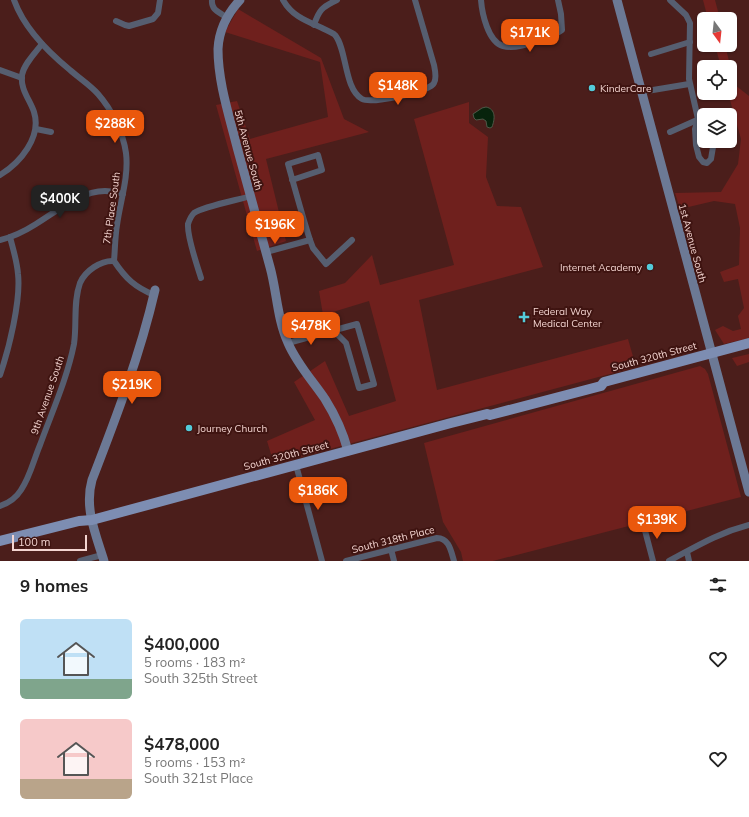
<!DOCTYPE html>
<html lang="en">
<head>
<meta charset="utf-8">
<style>
	body { margin:0; font-family:Mulish,sans-serif; background:#f2f2f2; color:#222; height:100vh; display:flex; flex-direction:column; font-size:15px; white-space:nowrap }
	* { box-sizing:border-box; margin:0 }
	p { font-size:13px; color:#767676 }
	.icon { flex:none; width:22px; height:22px; fill:none; stroke:currentColor; stroke-width:2; stroke-linecap:round; stroke-linejoin:round }
	.map { position:relative; height:561px; overflow:hidden }
	.details { display:flex; flex-direction:column; background:#fff; flex:1 }
	.details>* { flex:none }
	.needle { width:26px; rotate:165deg }
	.fabs { position:absolute; left:697px; top:12px; display:grid; gap:8px }
	.fabs a { display:grid; place-items:center; width:40px; height:40px; border-radius:6px; background:#fff; box-shadow:0 1px 3px #0004; font-size:20px }
	.scale { position:absolute; left:12px; bottom:10px; width:75px; box-sizing:border-box; padding-left:4px; border:2px solid #f4d5d1; border-top:0; font-size:11px; line-height:14px; white-space:nowrap; color:#f4d5d1; -webkit-text-stroke:3px #3f1411; paint-order:stroke }
	.price { position:absolute; translate:-50% -34px; padding:0 9px; border-radius:8px; background:#ea580c; color:#fff; font-size:13px; line-height:26px; filter:drop-shadow(0 1px 2px #0008) }
	.price::after { content:''; position:absolute; left:50%; top:24px; width:12px; height:9px; margin-left:-6px; background:inherit; clip-path:polygon(0 0,100% 0,50% 100%) }
	.price.current { background:#222; color:#fff }
	ul { padding:0; list-style:none }
	li { display:flex; align-items:center; gap:12px; height:100px; padding:0 20px }
	li span { display:grid; place-items:center; flex:none; width:112px; height:80px; border-radius:6px; color:#555 }
	li>.icon { margin-inline-start:auto }
	span .icon { width:48px; height:48px; fill:#fffc; stroke-width:1 }
	li b { font-size:17px }
	h2 { display:flex; justify-content:space-between; align-items:center; height:48px; padding:0 20px; font-size:17px }
	.map>svg:first-child { display:block }
	.green { fill:#6f201d }
	.water { fill:#07230c; stroke:#4e5847 }
	.lines { fill:none; stroke-linecap:round; stroke-linejoin:round }
	.street { stroke:#565e70; stroke-width:6 }
	.secondary { stroke:#6c7995; stroke-width:9 }
	.primary { stroke:#7d8db2; stroke-width:10 }
	.poi-dot { fill:#53cbda; stroke:#3f1411; stroke-width:1.5 }
	.labels { text-anchor:middle; stroke-width:4; stroke-linejoin:round; paint-order:stroke }
	.poi-label { font-size:10px; fill:#f4d5d1; stroke:#3f1411; text-anchor:start }
	.street-label { font-size:10px; fill:#f4d5d1; stroke:#3f1411 }
</style>
</head>
<body>
<div class="map">
<svg width="749" height="561" viewBox="0 0 749 561">
	<rect width="100%" height="100%" fill="#4b1e1b"/>
	<g class="green">
		<polygon points="703,0 715,0 720,19 708,19"/>
		<polygon points="238,9 321,58 344,119 369,132 266,159 286,241 257,251 216,105 237,101 250,139 328,117 320,62 225,32"/>
		<polygon points="715,45 725,45 735,85 749,96 749,338 724,344 715,330 723,326 733,331 741,329 738,316 744,308 738,279 724,282 720,272 739,265 740,228 735,204 714,201 680,209 675,193 721,192 738,164 741,139 728,93 730,93 730,67 721,67"/>
		<polygon points="469,102 469,123 488,137 486,177 497,206 521,207 543,267 419,300 437,390 628,339 636,367 274,464 267,441 315,420 294,382 325,361 349,416 396,401 369,301 323,315 319,291 345,283 372,255 380,285 454,265 414,119"/>
		<polygon points="749,354 749,362 737,366 732,358"/>
		<polygon points="700,366 705,369 708,374 741,497 493,561 463,561 461,552 443,522 424,443"/>
	</g>
	<path class="water" d="M 486,107 C 496,109 495,119 492,127 L 490,128 L 487,127 L 486,121 L 483,119 L 476,120 L 474,118 L 473,114 L 482,108 Z"/>
	<g class="lines">
		<g class="street">
			<path d="M 14,0 C 24,28 48,52 70,70 C 79,78 90,85 98,94 C 112,110 123,132 126,153 C 129,177 120,202 117,225 C 115,237 115,250 114,261 C 126,279 135,287 154,295"/>
			<path d="M 212,0 C 211,10 219,12 226,17"/>
			<path d="M 283,0 C 292,16 306,21 322,28 C 326,30 332,32 335,35 C 347,49 344,89 362,99 C 371,104 430,92 434,83 C 437,78 435,70 434,65 L 415,0"/>
			<path d="M 481,0 C 482,13 488,42 503,46 C 515,49 528,44 539,40 C 547,37 556,35 562,30 L 561,14 L 558,0"/>
			<polyline points="670,0 686,15 690,23 689,79 698,119 695,129 696,145 699,157 703,162 707,163 711,159 714,141"/>
			<polyline points="116,21 125,25 129,26 153,19 158,13 160,0"/>
			<path d="M 314,25 C 319,10 322,7 337,0"/>
			<polyline points="651,54 690,42"/>
			<polyline points="0,70 22,78"/>
			<polyline points="641,92 689,84"/>
			<polyline points="36,129 51,132"/>
			<polyline points="670,132 697,120"/>
			<path d="M 0,175 C 20,163 42,137 34,112 C 30,100 20,89 22,75 C 24,64 35,53 42,44"/>
			<path d="M 292,180 L 322,170 L 318,155 L 288,164 C 295,189 302,215 310,240 L 313,248 L 326,264 L 352,240"/>
			<path d="M 0,240 C 13,237 25,231 36,224 C 56,212 80,191 105,191 C 111,191 117,192 123,194"/>
			<polyline points="266,252 310,240"/>
			<path d="M 201,278 C 197,265 187,237 188,224 C 189,221 192,215 194,213 C 204,206 238,200 251,196"/>
			<polyline points="288,343 357,324 374,384 359,388 346,343 334,331"/>
			<path d="M 0,375 C 9,349 21,300 18,274 C 17,261 13,249 10,237"/>
			<polyline points="296,465 322,561"/>
			<path d="M 0,506 C 9,503 16,498 21,490 C 30,477 34,459 40,445 C 52,412 67,379 74,344 C 77,324 73,302 80,283 C 85,271 101,260 114,261"/>
			<polyline points="643,523 653,561"/>
			<polyline points="391,549 394,561"/>
			<polyline points="687,552 689,561"/>
			<polyline points="80,561 102,555"/>
			<path d="M 346,561 L 437,538 C 449,538 451,551 454,561"/>
			<path d="M 669,561 C 697,546 718,533 749,525"/>
		</g>
		<g class="secondary">
			<path d="M 240,0 C 227,14 219,29 218,49 C 218,82 229,115 237,147 C 248,187 259,227 270,267 C 277,292 277,319 288,343 C 297,364 312,380 325,399 C 335,415 343,432 348,451"/>
			<polyline points="617,0 749,492"/>
			<path d="M 104,561 C 96,535 84,508 92,480 C 116,418 140,355 155,290"/>
		</g>
		<polyline class="primary" points="0,541 79,521 92,520 451,423 487,414 490,415 601,386 604,382 749,343"/>
	</g>
	<g class="poi-dot">
		<circle cx="592" cy="88" r="4"/>
		<circle cx="650" cy="267" r="4"/>
		<path d="M522 311h4v4h4v4h-4v4h-4v-4h-4v-4h4z"/>
		<circle cx="189" cy="428" r="4"/>
	</g>
	<g class="labels">
		<g class="poi-label">
			<text x="600" y="92">KinderCare</text>
			<text x="642" y="271" text-anchor="end">Internet Academy</text>
			<text x="533" y="315">Federal Way<tspan x="533" dy="12">Medical Center</tspan></text>
			<text x="197" y="432">Journey Church</text>
		</g>
		<g class="street-label">
			<text transform="translate(249 150) rotate(75)" y="4">5th Avenue South</text>
			<text transform="translate(111 208) rotate(-82)" y="4">7th Place South</text>
			<text transform="translate(693 243) rotate(75)" y="4">1st Avenue South</text>
			<text transform="translate(654 356) rotate(-15)" y="4">South 320th Street</text>
			<text transform="translate(47 395) rotate(-71)" y="4">9th Avenue South</text>
			<text transform="translate(286 455) rotate(-15)" y="4">South 320th Street</text>
			<text transform="translate(393 539) rotate(-14)" y="4">South 318th Place</text>
		</g>
	</g>
</svg>
<div class="fabs">
<a><svg class="needle" viewBox="-14 -14 28 28"><path d="M0-13l5 13h-10z" fill="#e53935"/><path d="M0 13l5-13h-10z" fill="#767676"/></svg></a>
<a><svg class="icon" aria-label="locate" viewBox="0 0 24 24"><circle cx="12" cy="12" r="6"/><path d="M12 2v4M12 18v4M2 12h4M18 12h4"/></svg></a>
<a><svg class="icon" aria-label="layers" viewBox="0 0 24 24"><path d="M12 4l9 5-9 5-9-5zM3 14l9 5 9-5"/></svg></a>
</div>
<div class="scale">100 m</div>
<b class="price" style="left:530px;top:53px">$171K</b>
<b class="price" style="left:398px;top:106px">$148K</b>
<b class="price" style="left:115px;top:144px">$288K</b>
<b class="price current" style="left:60px;top:219px">$400K</b>
<b class="price" style="left:275px;top:245px">$196K</b>
<b class="price" style="left:311px;top:346px">$478K</b>
<b class="price" style="left:132px;top:405px">$219K</b>
<b class="price" style="left:318px;top:511px">$186K</b>
<b class="price" style="left:657px;top:540px">$139K</b>
</div>
<section class="details">
<h2>9 homes<svg class="icon" aria-label="filters" viewBox="0 0 24 24"><path d="M4 7h16M4 17h16"/><circle cx="9" cy="7" r="2"/><circle cx="15" cy="17" r="2"/></svg></h2>
<ul>
<li><span style="background:linear-gradient(#bfe0f5 75%,#7fa58c 0)"><svg class="icon" aria-label="home" viewBox="0 0 24 24"><path d="M3 11l9-7 9 7M6 9v11h12V9"/></svg></span><div><b>$400,000</b><p>5 rooms · 183 m²</p><p>South 325th Street</p></div><svg class="icon" aria-label="heart" viewBox="0 0 24 24"><path d="M12 20l-8-8c-3-5 5-10 8-4 3-6 11-1 8 4z"/></svg></li>
<li><span style="background:linear-gradient(#f6c9c9 75%,#b9a48a 0)"><svg class="icon" aria-label="home" viewBox="0 0 24 24"><path d="M3 11l9-7 9 7M6 9v11h12V9"/></svg></span><div><b>$478,000</b><p>5 rooms · 153 m²</p><p>South 321st Place</p></div><svg class="icon" aria-label="heart" viewBox="0 0 24 24"><path d="M12 20l-8-8c-3-5 5-10 8-4 3-6 11-1 8 4z"/></svg></li>
</ul>
</section>
</body>
</html>
